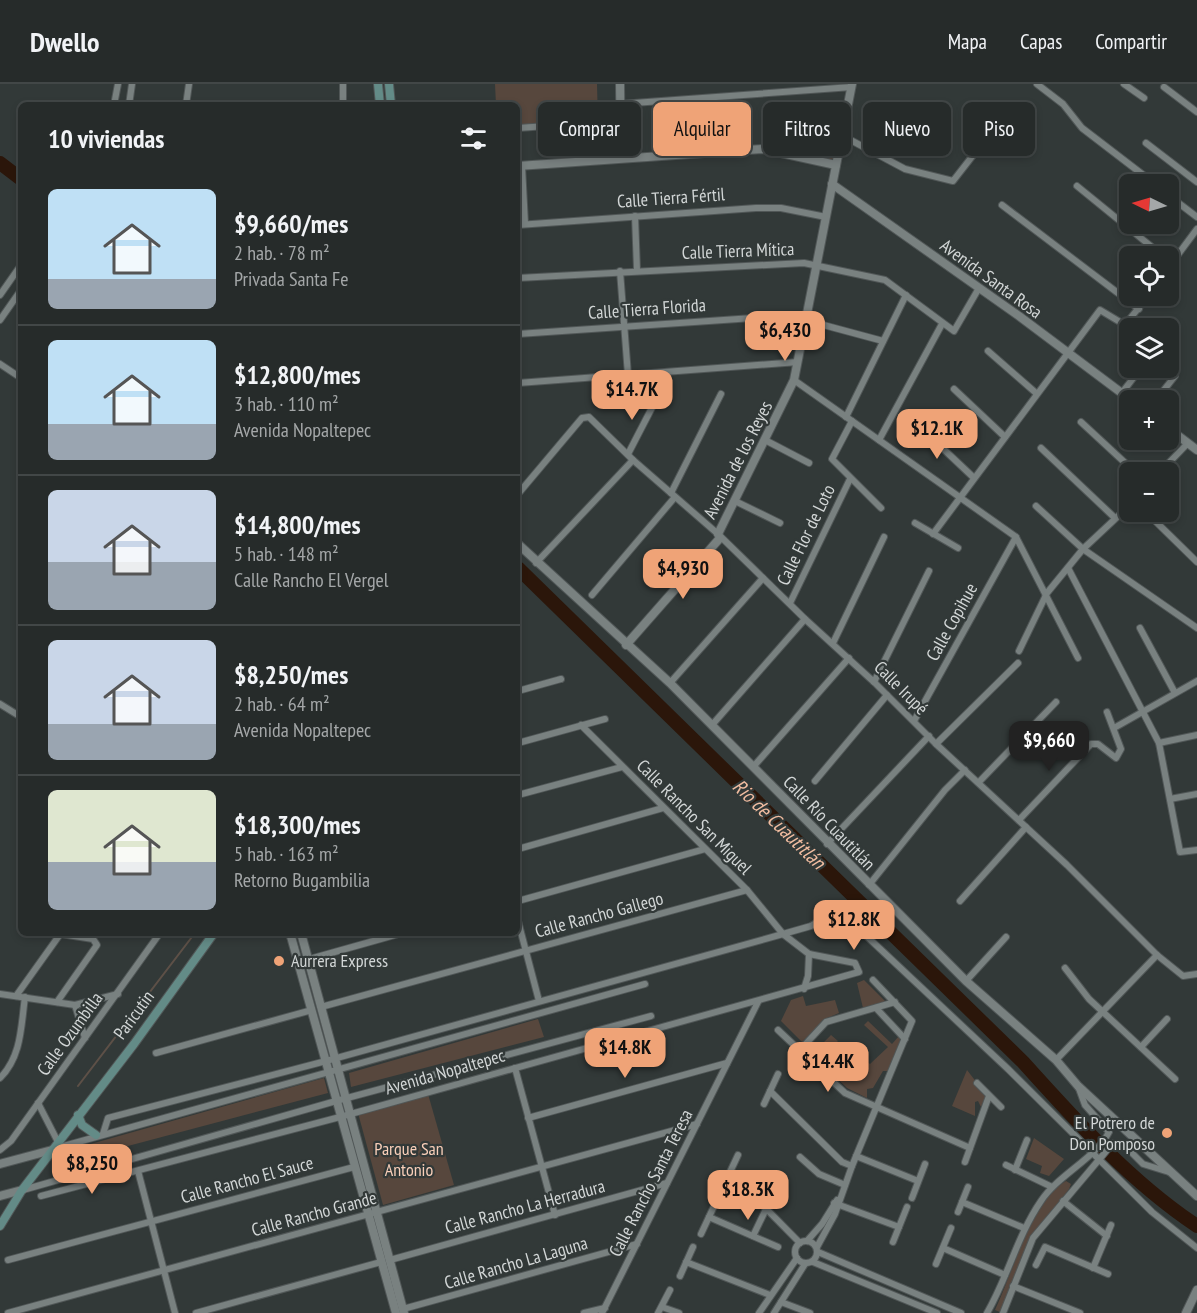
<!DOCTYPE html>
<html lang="es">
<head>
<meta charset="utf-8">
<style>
	body { margin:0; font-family:"PT Sans Narrow",sans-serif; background:#2e3332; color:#f1f3f6; height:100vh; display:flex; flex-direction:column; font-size:22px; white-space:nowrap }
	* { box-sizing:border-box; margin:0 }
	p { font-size:20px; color:#a4a7a8 }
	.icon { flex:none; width:33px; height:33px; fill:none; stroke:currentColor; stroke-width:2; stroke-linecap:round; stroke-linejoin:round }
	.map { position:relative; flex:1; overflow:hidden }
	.side { position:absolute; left:18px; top:18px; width:502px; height:834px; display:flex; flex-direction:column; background:#262b2a; border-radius:9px; box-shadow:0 3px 9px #0003,0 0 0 2px #424747 }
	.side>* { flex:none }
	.guide { position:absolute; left:538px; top:18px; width:568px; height:54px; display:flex; gap:12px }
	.needle { width:39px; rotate:275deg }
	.controls { position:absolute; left:1119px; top:90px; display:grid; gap:12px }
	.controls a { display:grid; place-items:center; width:60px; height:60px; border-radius:9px; background:#262b2a; box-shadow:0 3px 9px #0003,0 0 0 2px #424747; font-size:30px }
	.price { position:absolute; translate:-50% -51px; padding:0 14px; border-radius:12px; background:#efa377; color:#111; font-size:20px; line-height:39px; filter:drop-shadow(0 2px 3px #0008) }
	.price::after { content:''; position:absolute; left:50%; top:36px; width:18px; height:14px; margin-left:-9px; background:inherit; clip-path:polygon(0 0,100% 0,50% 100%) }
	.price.current { background:#222; color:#fff }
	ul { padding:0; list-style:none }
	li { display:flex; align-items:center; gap:18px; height:150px; padding:0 30px }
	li+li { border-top:2px solid #424747 }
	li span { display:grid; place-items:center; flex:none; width:168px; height:120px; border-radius:9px; color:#555 }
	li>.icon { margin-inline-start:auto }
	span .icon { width:72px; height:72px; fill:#fffc; stroke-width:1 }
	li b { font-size:26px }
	h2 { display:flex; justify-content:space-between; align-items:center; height:72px; padding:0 30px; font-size:26px }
	.chip { padding:0 21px; border-radius:9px; background:#262b2a; box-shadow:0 3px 9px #0003,0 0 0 2px #424747; font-size:21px; line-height:54px }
	.chip.current { background:#efa377; color:#111 }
	header { display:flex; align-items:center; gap:36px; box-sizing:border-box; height:84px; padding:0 30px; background:#262b2a; border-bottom:2px solid #424747 }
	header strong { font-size:28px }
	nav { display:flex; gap:33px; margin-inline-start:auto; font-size:21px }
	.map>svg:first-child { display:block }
	.green { fill:#57473d }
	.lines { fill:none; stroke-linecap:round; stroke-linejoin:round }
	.stream { stroke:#5d5047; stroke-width:2 }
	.river { stroke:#2b160a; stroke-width:14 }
	.minor-casing { stroke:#515757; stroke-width:8 }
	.tertiary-casing { stroke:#515757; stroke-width:10 }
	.secondary-casing { stroke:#515757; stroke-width:10 }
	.minor { stroke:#798180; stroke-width:6 }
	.tertiary { stroke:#798180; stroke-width:8 }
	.secondary { stroke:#638b87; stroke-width:8 }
	.poi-dot { fill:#efa377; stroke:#323938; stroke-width:2 }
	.labels { text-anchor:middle; stroke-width:4.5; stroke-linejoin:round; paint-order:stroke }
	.street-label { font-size:18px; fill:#d2d6d6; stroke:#323938 }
	.poi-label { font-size:18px; fill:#d2d6d6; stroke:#323938; text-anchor:start }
	.park-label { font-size:18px; fill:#f9cfb9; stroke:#323938 }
	.water-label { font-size:20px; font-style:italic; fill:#f0bca0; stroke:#323938 }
</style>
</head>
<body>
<header>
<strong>Dwello</strong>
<nav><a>Mapa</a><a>Capas</a><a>Compartir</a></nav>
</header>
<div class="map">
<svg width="1197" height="1229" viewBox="0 0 1197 1229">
	<rect width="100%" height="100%" fill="#323938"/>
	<g class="green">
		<polygon points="495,0 597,0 598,38 518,45 518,21 496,21"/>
		<polygon points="841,44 834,77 812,67 796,64 796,48"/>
		<polygon points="864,896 886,918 863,924 857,899"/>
		<polygon points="803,912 806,922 835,916 839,929 825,935 802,958 781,937 791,916"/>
		<polygon points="538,935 544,953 351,1003 349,989"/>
		<polygon points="868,937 892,960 899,952 901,954 888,987 883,987 873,1004 867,1005 867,1014 847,1004 807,965 811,961 817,965 831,951 838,957 826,970 849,993 866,977 870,980 888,963 864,941"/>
		<polygon points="967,986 987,1012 981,1023 978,1017 975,1018 975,1032 952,1022"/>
		<polygon points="324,994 328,1009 64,1079 66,1067"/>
		<polygon points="428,1010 454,1101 383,1121 358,1029"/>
		<polygon points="1034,1054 1064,1075 1049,1092 1040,1089 1042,1082 1026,1075"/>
		<path d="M 1066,1097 L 1071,1100 L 1069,1105 L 1037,1148 L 1002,1229 L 995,1226 C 1012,1190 1032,1117 1066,1097 Z"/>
	</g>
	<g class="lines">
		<polyline class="stream" points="78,1002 195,849"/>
		<g class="river">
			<polyline points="0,79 21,95"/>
			<path d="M 518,484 L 1023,978 C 1076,1037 1131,1098 1197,1142"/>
		</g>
		<defs>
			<g id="minor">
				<polyline points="343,0 343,21"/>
				<polyline points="1037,0 1063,20 1082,44 1155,100"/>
				<polyline points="1124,0 1144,14"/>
				<polyline points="1164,3 1197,28"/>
				<polyline points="620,20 852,3"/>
				<polyline points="114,21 118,0"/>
				<polyline points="129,21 132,0"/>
				<polyline points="186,21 189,0"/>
				<polyline points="518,44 620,37"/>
				<polyline points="843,52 905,85 953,97 1006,29"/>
				<polyline points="1146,59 1197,98"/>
				<polyline points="522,82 525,140"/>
				<polyline points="1077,102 1163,172"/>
				<polyline points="1168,111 1197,133"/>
				<polyline points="1002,121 1139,225"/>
				<polyline points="635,132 637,186"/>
				<polyline points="518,141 756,124 781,124 826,133"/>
				<polyline points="1168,184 1197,145"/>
				<polyline points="620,187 628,291"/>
				<polyline points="518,194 804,179 885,196 954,247 979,204"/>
				<polyline points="0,211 21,181"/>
				<polyline points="0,236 21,206"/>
				<polyline points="518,250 796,231 805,236 883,257"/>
				<polyline points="988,267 1036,309"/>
				<polyline points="0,280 21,294"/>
				<polyline points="794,296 1016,453 1078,574"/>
				<polyline points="518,299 798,278"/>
				<polyline points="954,305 1005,353"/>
				<polyline points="1121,310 1141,284"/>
				<polyline points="1156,316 1175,292"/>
				<polyline points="846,333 906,211"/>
				<polyline points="852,337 832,375 881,424"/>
				<polyline points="1081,338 1135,388"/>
				<polyline points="918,341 973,393"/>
				<polyline points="765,356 809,379"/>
				<polyline points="879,356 942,240"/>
				<polyline points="1041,364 1115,434"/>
				<polyline points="628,370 657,314"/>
				<polyline points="1160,388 1188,359"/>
				<polyline points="671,409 721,310"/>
				<polyline points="518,410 582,334 589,333 633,376 718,450 805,535 874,598 936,660 1067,781 1157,871 1183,892 1197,890"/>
				<polyline points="735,417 780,439"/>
				<polyline points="1036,422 1083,465 1197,544"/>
				<polyline points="1146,428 1197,478"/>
				<polyline points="915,439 958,464"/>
				<polyline points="933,450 1100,226 1125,241 1148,212"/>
				<polyline points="536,479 633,376"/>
				<polyline points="1068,484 1159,659 1180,768 1197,766"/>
				<polyline points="592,511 675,413"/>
				<polyline points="790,519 850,395"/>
				<polyline points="1140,544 1175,609"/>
				<polyline points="833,559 884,453"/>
				<polyline points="1019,567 1047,509 1083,465 1130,421"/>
				<polyline points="874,598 929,487"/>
				<polyline points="670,599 763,494"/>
				<polyline points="518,607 561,595"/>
				<polyline points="0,620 21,633"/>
				<polyline points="914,637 1016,453"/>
				<polyline points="712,641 805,535"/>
				<polyline points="1114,644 1197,597"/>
				<polyline points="518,659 605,635"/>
				<polyline points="1159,659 1197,651"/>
				<polyline points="936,660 1018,579"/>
				<polyline points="754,682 849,574"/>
				<polyline points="815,697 887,611"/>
				<polyline points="979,698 1056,618"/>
				<polyline points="518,711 622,683"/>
				<polyline points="1170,715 1197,710"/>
				<polyline points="1019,736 1091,660 1098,660 1116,674 1121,665 1107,628"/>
				<polyline points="827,760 929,652"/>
				<polyline points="518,765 663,724"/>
				<polyline points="869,801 945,706 965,686"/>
				<polyline points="518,817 705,765"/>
				<polyline points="960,817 1026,743"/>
				<polyline points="518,837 539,917"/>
				<polyline points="299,878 402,849"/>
				<polyline points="1065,884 1089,915 1175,995"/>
				<polyline points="966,897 1006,853"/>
				<polyline points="804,905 808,892 809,870"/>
				<polyline points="0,910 75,921 118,910"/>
				<polyline points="16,912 61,849"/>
				<polyline points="57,918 97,861 93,855 61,850"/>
				<polyline points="75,921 85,954"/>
				<polyline points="321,923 747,806"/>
				<polyline points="876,924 905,955"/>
				<polyline points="778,946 845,1009 970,1064"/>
				<polyline points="1141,963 1167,935"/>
				<polyline points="800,966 826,938 895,918"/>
				<polyline points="156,969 312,926"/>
				<polyline points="1056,976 1157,871"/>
				<polyline points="515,984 555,1131"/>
				<path d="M 0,994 C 22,972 21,941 25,913"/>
				<polyline points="977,999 1001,1023"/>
				<polyline points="770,1007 842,1078 852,1082"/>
				<polyline points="38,1019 58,1058"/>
				<polyline points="764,1020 778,990"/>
				<polyline points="528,1034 727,979"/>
				<polyline points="103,1050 108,1034 326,977 783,850 811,842 835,827 843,830 1008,985 1152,1128 1197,1164"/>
				<polyline points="53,1065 645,900"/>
				<polyline points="0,1066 11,1057 160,849"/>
				<polyline points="856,1072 918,1097"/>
				<polyline points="800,1073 819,1090 845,1101"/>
				<polyline points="965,1078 989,1012"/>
				<polyline points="1006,1081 1052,1103"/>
				<polyline points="1015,1086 1027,1056"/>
				<polyline points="138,1087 175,1229"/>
				<polyline points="730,1088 800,1159"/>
				<polyline points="23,1106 336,1017 651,932"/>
				<polyline points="41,1112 340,1033 859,888 855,879 809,870 783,850 747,806 581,641"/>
				<polyline points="912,1114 925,1080"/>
				<polyline points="1063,1117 1107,1152"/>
				<polyline points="962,1118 1024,1144"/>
				<polyline points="834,1119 899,1143"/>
				<polyline points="958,1128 968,1103"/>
				<polyline points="709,1133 778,1163"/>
				<polyline points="701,1150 738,1071"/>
				<polyline points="753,1152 767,1123"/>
				<circle cx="806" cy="1168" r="11"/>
				<polyline points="807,1157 822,1140 837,1116"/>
				<polyline points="893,1158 907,1123"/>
				<polyline points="817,1163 835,1130 852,1082 912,937 873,896"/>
				<polyline points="943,1164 1005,1191"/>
				<polyline points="818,1168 961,1229"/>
				<polyline points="8,1176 354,1083"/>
				<polyline points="390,1176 667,1099"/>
				<polyline points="686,1178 770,1211"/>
				<polyline points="813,1178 937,1229"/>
				<polyline points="936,1180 951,1144"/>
				<polyline points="1036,1181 1045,1163 1108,1190"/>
				<polyline points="1093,1184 1111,1141"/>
				<polyline points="680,1192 693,1163"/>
				<polyline points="1013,1202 1080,1229"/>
				<polyline points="781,1218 810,1229"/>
				<polyline points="662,1223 679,1229"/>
				<polyline points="403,1225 637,1160"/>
				<polyline points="8,1229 697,1040"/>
				<polyline points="196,1229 381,1178"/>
				<polyline points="584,1229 605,1224"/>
				<polyline points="602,1229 758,918"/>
				<polyline points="658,1229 670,1206"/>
				<polyline points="759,1229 797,1174"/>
				<polyline points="774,1229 805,1180"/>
				<path d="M 987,1229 C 1008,1193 1017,1152 1041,1117 C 1058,1091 1096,1074 1109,1048 L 1085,1021 L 1078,1002"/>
				<polyline points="1003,1229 1033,1154 1113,1059 1122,1059 1143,1080 1169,1088"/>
			</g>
			<g id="tertiary">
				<polyline points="620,0 621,74"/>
				<polyline points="518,82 762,65 836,81"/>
				<polyline points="832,100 1019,232 1131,316"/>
				<polyline points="1168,344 1197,366"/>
				<polyline points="718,450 794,296 852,0"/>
				<polyline points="518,460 670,599 966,897 1056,976 1078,1002 1197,1112"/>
				<polyline points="626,561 720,454"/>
				<polyline points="290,849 396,1229"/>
				<polyline points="301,849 404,1229"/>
				<polyline points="0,1080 52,1066"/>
				<polyline points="0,1112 22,1106"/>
				<polyline points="1186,1229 1197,1206"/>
			</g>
			<g id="secondary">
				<polyline points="378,0 380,21"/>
				<polyline points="389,0 391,21"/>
				<polyline points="78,1031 82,1041 96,1051"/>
				<polyline points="0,1142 22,1106 134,960 214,849"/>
			</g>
		</defs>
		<use href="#minor" class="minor-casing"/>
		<use href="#tertiary" class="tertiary-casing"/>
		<use href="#secondary" class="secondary-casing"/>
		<use href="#minor" class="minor"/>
		<use href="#tertiary" class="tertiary"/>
		<use href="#secondary" class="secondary"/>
	</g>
	<g class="poi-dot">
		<circle cx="279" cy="877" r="6"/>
		<circle cx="1167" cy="1049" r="6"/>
	</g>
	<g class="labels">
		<g class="street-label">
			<text transform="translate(671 114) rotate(-4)" y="6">Calle Tierra Fértil</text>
			<text transform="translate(738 167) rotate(-2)" y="6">Calle Tierra Mítica</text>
			<text transform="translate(991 195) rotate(36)" y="6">Avenida Santa Rosa</text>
			<text transform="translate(647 225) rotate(-4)" y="6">Calle Tierra Florida</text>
			<text transform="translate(738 376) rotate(-63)" y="6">Avenida de los Reyes</text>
			<text transform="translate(806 451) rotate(-64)" y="6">Calle Flor de Loto</text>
			<text transform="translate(952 538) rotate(-61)" y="6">Calle Copihue</text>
			<text transform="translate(901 604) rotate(45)" y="6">Calle Irupé</text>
			<text transform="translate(694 733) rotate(45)" y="6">Calle Rancho San Miguel</text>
			<text transform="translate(829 739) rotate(46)" y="6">Calle Río Cuautitlán</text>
			<text transform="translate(599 831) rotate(-15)" y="6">Calle Rancho Gallego</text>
			<text transform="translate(134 931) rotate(-54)" y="6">Paricutin</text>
			<text transform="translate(70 950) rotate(-54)" y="6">Calle Ozumbilla</text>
			<text transform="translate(445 988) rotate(-16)" y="6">Avenida Nopaltepec</text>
			<text transform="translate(247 1096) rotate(-15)" y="6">Calle Rancho El Sauce</text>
			<text transform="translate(651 1099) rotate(-63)" y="6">Calle Rancho Santa Teresa</text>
			<text transform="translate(525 1123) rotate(-15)" y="6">Calle Rancho La Herradura</text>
			<text transform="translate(314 1130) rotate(-15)" y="6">Calle Rancho Grande</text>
			<text transform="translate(516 1179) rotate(-16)" y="6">Calle Rancho La Laguna</text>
		</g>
		<g class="poi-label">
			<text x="291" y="883">Aurrera Express</text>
			<text x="1155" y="1045" text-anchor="end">El Potrero de<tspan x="1155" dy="21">Don Pomposo</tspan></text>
		</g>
		<g class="park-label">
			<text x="409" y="1071">Parque San<tspan x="409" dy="21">Antonio</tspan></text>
		</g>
		<g class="water-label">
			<text transform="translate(779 740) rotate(44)" y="7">Rio de Cuautitlán</text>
		</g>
	</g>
</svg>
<div class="controls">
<a><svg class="needle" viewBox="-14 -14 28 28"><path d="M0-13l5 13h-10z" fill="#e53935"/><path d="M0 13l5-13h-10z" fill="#a4a7a8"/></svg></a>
<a><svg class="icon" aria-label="locate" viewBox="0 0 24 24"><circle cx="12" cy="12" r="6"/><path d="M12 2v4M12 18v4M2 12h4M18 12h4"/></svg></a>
<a><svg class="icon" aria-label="layers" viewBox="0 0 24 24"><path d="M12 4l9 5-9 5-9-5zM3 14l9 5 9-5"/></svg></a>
<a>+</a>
<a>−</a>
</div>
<b class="price" style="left:785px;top:278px">$6,430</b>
<b class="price" style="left:632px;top:337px">$14.7K</b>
<b class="price" style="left:937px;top:376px">$12.1K</b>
<b class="price" style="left:683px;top:516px">$4,930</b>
<b class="price current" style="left:1049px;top:688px">$9,660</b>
<b class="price" style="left:854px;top:867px">$12.8K</b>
<b class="price" style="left:625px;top:995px">$14.8K</b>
<b class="price" style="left:828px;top:1009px">$14.4K</b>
<b class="price" style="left:92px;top:1111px">$8,250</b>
<b class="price" style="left:748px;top:1137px">$18.3K</b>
<div class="guide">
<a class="chip">Comprar</a>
<a class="chip current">Alquilar</a>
<a class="chip">Filtros</a>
<a class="chip">Nuevo</a>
<a class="chip">Piso</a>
</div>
<section class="side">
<h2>10 viviendas<svg class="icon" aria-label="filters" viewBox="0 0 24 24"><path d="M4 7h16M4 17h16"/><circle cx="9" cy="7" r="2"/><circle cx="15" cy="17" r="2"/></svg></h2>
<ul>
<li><span style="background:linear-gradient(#bfe0f5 75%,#9aa5b1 0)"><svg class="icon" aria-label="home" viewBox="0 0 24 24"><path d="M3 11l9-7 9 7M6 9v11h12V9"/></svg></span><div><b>$9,660/mes</b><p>2 hab. · 78 m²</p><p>Privada Santa Fe</p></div></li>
<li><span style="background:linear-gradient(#bfe0f5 70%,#9aa5b1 0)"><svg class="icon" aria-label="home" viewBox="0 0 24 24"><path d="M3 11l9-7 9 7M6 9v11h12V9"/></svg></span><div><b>$12,800/mes</b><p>3 hab. · 110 m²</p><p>Avenida Nopaltepec</p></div></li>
<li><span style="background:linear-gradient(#c9d6e8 60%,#9aa5b1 0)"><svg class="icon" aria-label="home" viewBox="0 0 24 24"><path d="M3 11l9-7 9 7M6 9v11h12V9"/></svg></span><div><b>$14,800/mes</b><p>5 hab. · 148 m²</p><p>Calle Rancho El Vergel</p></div></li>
<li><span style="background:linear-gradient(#c9d6e8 70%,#9aa5b1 0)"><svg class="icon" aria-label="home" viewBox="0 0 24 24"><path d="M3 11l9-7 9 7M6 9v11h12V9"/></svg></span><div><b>$8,250/mes</b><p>2 hab. · 64 m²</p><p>Avenida Nopaltepec</p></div></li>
<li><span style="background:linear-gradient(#dfe7d0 60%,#9aa5b1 0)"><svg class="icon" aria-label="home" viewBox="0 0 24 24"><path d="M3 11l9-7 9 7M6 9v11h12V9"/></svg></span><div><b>$18,300/mes</b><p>5 hab. · 163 m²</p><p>Retorno Bugambilia</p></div></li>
</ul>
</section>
</div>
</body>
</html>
